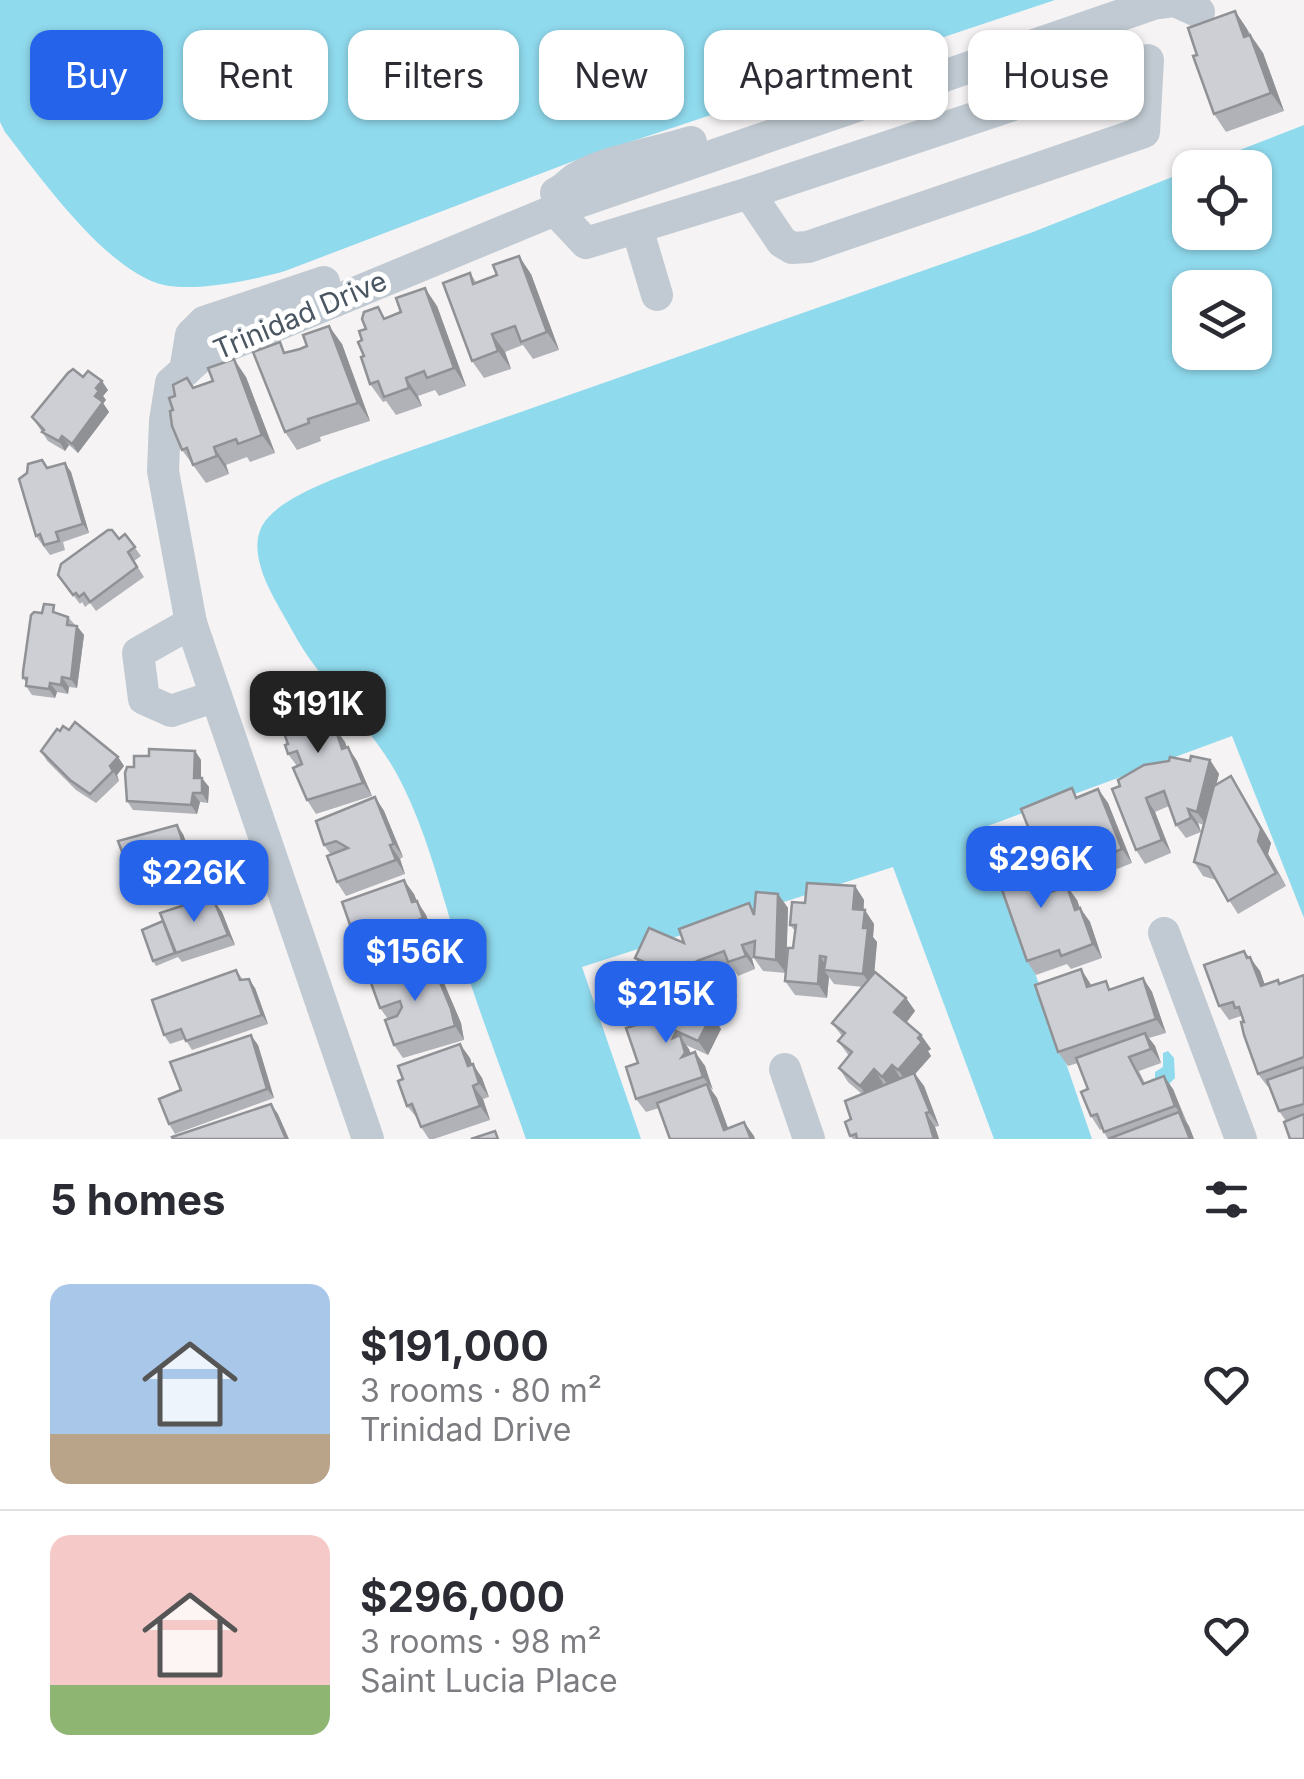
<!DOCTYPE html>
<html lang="en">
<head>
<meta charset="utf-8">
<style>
	body { margin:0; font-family:Inter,sans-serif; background:#f2f2f3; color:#2b2b33; height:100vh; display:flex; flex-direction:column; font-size:38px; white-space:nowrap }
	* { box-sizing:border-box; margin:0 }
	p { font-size:32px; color:#7c7c81 }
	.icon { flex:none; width:55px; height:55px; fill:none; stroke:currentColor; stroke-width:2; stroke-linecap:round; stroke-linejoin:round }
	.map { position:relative; height:1139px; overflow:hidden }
	.drawer { display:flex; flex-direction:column; background:#fff; flex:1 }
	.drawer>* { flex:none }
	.hud { position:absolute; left:30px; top:30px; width:1245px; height:90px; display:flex; gap:20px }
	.buttons { position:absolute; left:1172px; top:150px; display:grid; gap:20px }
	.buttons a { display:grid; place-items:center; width:100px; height:100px; border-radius:20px; background:#fff; box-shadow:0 2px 8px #0004; font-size:50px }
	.price { position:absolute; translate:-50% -85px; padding:0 22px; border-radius:20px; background:#2563eb; color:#fff; font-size:32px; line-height:65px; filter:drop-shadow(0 2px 5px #0008) }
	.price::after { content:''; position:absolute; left:50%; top:60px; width:30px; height:22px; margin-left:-15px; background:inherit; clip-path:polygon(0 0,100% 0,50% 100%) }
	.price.current { background:#222; color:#fff }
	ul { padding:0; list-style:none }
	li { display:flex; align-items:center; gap:30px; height:250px; padding:0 50px }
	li+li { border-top:2px solid #e1e1e2 }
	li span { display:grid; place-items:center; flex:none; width:280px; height:200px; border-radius:20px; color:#555 }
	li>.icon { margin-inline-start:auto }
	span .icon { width:120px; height:120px; fill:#fffc; stroke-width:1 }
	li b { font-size:42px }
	h2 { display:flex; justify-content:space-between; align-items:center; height:120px; padding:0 50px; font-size:42px }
	.tag { padding:0 35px; border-radius:20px; background:#fff; box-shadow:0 2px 8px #0004; font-size:35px; line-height:90px }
	.tag.current { background:#2563eb; color:#fff }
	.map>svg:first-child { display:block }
	.water { fill:#90daee; fill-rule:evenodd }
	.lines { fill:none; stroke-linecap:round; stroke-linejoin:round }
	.minor { stroke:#c1cad2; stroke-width:32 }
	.wall { fill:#b0b2b7 }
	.shaded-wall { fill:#909195 }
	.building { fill:#cdcfd5; stroke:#909195; stroke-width:2.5 }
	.labels { text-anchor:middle; stroke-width:10; stroke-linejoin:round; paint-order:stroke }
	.street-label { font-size:28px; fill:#4a5661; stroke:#fff }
</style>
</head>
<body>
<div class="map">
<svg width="1304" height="1139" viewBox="0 0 1304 1139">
	<rect width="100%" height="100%" fill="#f5f3f3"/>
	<g class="water">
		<path d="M 0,0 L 1055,0 L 579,159 L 285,271 C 254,280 195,292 164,285 C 107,272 40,177 5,132 L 0,122 Z"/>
		<path d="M 1304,125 L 1304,918 L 1232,736 L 985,827 L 1092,1139 L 994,1139 L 893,867 L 582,967 L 641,1139 L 526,1139 C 506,1082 484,1025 465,967 C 444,905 430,838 400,780 C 372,725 322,686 293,632 C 279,605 245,559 262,526 C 279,495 349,474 381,461 L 1033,232 L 1190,170 L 1190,232 L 1255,232 L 1255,168 L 1196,167 ZM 1190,288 L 1255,288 L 1255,352 L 1190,352 Z"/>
		<polygon points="625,995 658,1012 650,1028 617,1011"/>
		<polygon points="1168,1051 1174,1058 1175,1078 1165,1088 1154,1087 1151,1079 1155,1078 1155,1072 1163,1067 1163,1053"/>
	</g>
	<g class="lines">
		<g class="minor">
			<path d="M 556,193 C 565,189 568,184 575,179 C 607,160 656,153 691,142"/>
			<polyline points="555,210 586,243 749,193 1148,60 1144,132 808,247 792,248 782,242 749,193"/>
			<polyline points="637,228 657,295"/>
			<polyline points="185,371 191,335 204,322 324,282"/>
			<polyline points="191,623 138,653 144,699 171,711 216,696"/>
			<polyline points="1164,933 1241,1139"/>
			<polyline points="785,1069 809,1139"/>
			<polyline points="368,1139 191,623 163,471 165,421 171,383 200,357 555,210 1153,4 1175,1 1199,12"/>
		</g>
	</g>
	<g class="wall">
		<polygon points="1235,11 1263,53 1284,111 1226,132 1214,114 1197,55"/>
		<polygon points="470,273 476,282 531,274 559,350 533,359 523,345 505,352 511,369 484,378 472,361"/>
		<polygon points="437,306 466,386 439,396 435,390 418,396 422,406 396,415 386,401 383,402 370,384 364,356 362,340 366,329 385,319"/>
		<polygon points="342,344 370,421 320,437 321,441 297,450 285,432 287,352"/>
		<polygon points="83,377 108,390 103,396 106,400 103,403 109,412 78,453 69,445 65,451 48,441 32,417"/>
		<polygon points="246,377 275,453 250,462 247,457 226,465 229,474 206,483 182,450 173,410 194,388"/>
		<polygon points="47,468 71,472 89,533 63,542 65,550 50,555 36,536"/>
		<polygon points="125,534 141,556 134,561 144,577 96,611 90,603 85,607 82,602 80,604 58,575"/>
		<polygon points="42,613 61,614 68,617 84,635 77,688 69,687 68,694 57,692 55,698 32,695 26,686 26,682 23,678"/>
		<polygon points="318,720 322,731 345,742 347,748 357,761 372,796 316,814 307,800 297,766 288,754"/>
		<polygon points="69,730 118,757 124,766 117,775 119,781 96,803 76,790 47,761 41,751 60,731"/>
		<polygon points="195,751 201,760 201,778 209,787 208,803 200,802 197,814 133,810 127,801 149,756"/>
		<polygon points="1210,760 1219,774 1216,785 1240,790 1271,843 1268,854 1286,886 1238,914 1216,880 1203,876 1194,862 1204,825 1198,823 1201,832 1186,838 1176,825 1169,806 1155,812 1171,853 1145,864 1136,850 1112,789"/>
		<polygon points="1098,789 1108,803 1132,863 1095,878 1085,864 1080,853 1067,858 1069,863 1050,870 1040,857 1078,797"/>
		<polygon points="375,797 384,811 403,857 400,859 405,874 346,896 337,882 331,855 324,845"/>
		<polygon points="183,834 201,884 146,905 139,896"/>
		<polygon points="1043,869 1053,882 1056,891 1077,900 1080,908 1090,922 1102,958 1071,969 1067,964 1036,975 1027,961 1040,870"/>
		<polygon points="855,886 864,900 864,910 874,924 873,937 877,942 874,973 906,998 915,1011 906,1022 921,1035 931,1049 928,1051 931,1056 915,1074 924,1086 939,1126 935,1127 939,1139 853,1139 850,1136 851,1119 862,1094 848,1082 839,1068 849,1056 838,1041 842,1036 832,1023 863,987 834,984 829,977 827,998 795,995 785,981 793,948 795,931 790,925 805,903"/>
		<polygon points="756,892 778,894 788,908 786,973 763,971 754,958 752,959 755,969 738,976 731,966 711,973 728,982 737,995 727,1019 687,1003 712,1015 721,1029 708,1055 686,1045 691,1054 695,1052 705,1066 712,1091 717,1098 728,1128 744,1122 755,1139 670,1139 659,1108 646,1112 636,1099 626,1067 638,1063 626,1028 646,1022 662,990 655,980 656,977 645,972 635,958 649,928 684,943 679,929 749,903 754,910"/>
		<polygon points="414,894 417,901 426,915 432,932 426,934 434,957 370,979 361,965 354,936"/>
		<polygon points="213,903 215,903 222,912 235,945 182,962 178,957 156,966 153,961 163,921"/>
		<polygon points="1250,957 1260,971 1265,985 1280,984 1304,975 1304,1139 1286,1121 1279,1111 1270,1086 1268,1087 1258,1074 1243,1019 1241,1016 1229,1020 1219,1006"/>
		<polygon points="432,963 441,976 461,1023 464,1040 403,1058 394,1045 388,1019 380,1008"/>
		<polygon points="1081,969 1091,986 1111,989 1143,978 1152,992 1166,1033 1149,1038 1155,1046 1161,1063 1139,1071 1145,1083 1173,1089 1194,1139 1108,1139 1102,1129 1100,1130 1091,1116 1088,1089 1078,1063 1068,1066 1058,1052"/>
		<polygon points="236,970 243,980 255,988 268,1024 192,1050 185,1039 170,1044 164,1035"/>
		<polygon points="258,1045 274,1098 175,1134 169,1124 181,1090"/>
		<polygon points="470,1058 472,1065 482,1078 489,1097 483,1099 490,1120 434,1139 429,1139 421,1127 418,1119 407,1106"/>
	</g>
	<g class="shaded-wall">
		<polygon points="1235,11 1247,29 1257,55 1244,37"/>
		<polygon points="1250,35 1263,53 1284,111 1271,93"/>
		<polygon points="519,256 531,274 559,350 547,332"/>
		<polygon points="425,288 437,306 466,386 454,368"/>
		<polygon points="329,326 342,344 370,421 358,403"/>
		<polygon points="492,334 505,352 511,369 498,351"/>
		<polygon points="234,359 246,377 275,453 262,435"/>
		<polygon points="406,378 418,396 422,406 409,388"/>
		<polygon points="102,381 108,390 103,396 106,400 103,403 109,412 78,453 72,444 96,388"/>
		<polygon points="62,436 69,445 65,451 59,441"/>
		<polygon points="214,447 226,465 229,474 217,456"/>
		<polygon points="65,463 71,472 89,533 83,524"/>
		<polygon points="77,626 84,635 77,688 71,679"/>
		<polygon points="62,677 69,687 68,694 61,685"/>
		<polygon points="50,683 57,692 55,698 49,689"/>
		<polygon points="309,706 318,720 327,745 318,731"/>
		<polygon points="335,728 345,742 352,763 342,749"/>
		<polygon points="348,747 357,761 372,796 363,783"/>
		<polygon points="195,751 201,760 201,787 194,778"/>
		<polygon points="118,757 124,766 117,775 119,781 110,766"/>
		<polygon points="1210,760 1219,774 1206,825 1197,812"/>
		<polygon points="1231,776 1271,843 1268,854 1286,886 1258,841"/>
		<polygon points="202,778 209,787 208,803 202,793"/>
		<polygon points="1098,789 1108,803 1132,863 1122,849"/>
		<polygon points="193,793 200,802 197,814 191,805"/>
		<polygon points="375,797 384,811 403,857 394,844"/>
		<polygon points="1146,798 1155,812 1171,853 1162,840"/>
		<polygon points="1188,809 1198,823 1201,832 1191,818"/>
		<polygon points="177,825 183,834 201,884 194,874"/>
		<polygon points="390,845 400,859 405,874 396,860"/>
		<polygon points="1043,869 1053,882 1061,906 1051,892"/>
		<polygon points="404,880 414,894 420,910 417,901 426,915 432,932 412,902"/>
		<polygon points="855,886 864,900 862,922 853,909"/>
		<polygon points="1067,886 1077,900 1085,924 1075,910"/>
		<polygon points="778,894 788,908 786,973 776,960"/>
		<polygon points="215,903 222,912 235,945 228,935"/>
		<polygon points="1080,908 1090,922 1102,958 1093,944"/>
		<polygon points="865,910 874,924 873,937 877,942 873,988 863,974"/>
		<polygon points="416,921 426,934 434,957 424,943"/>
		<polygon points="742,945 752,959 755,969 746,956"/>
		<polygon points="1244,951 1260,971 1270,1000 1261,986"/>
		<polygon points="820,956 829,970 824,970 829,977 827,998 818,984"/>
		<polygon points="432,963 441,976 461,1023 464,1040 455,1026"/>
		<polygon points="1081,969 1090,983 1096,1001 1087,987"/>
		<polygon points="1143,978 1152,992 1166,1033 1156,1019"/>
		<polygon points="249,979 255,988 268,1024 262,1015"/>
		<polygon points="728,982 737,995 727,1019 717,1005"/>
		<polygon points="906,998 915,1011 904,1026 894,1012"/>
		<polygon points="712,1015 721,1029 708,1055 698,1041"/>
		<polygon points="676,1031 689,1049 695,1066 692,1070 673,1038"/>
		<polygon points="1145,1033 1155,1046 1161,1063 1151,1049"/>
		<polygon points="251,1035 258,1045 274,1098 267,1089"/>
		<polygon points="921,1035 931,1049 928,1051 931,1056 915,1074 924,1086 939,1126 898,1070"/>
		<polygon points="460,1044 470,1058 477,1080 468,1066"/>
		<polygon points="695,1052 705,1066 713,1090 703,1077"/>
		<polygon points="473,1064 482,1078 489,1097 479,1083"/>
		<polygon points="892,1065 901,1079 892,1090 882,1077"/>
		<polygon points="874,1069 883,1083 869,1100 860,1086"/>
		<polygon points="1164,1076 1173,1089 1185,1120 1175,1106"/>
		<polygon points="707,1084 717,1098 732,1139 724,1130"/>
		<polygon points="473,1086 483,1099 490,1120 480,1106"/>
		<polygon points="271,1104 278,1114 289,1139 286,1139"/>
		<polygon points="1179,1112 1189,1126 1194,1139 1190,1139"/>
		<polygon points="926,1113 935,1127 939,1139 934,1139"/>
		<polygon points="744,1122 754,1136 755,1139 751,1139"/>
	</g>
	<g class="building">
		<polygon points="1235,11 1244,37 1250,35 1271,93 1214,114 1193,56 1197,55 1188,28"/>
		<polygon points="519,256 547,332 521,342 515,326 492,334 498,351 472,361 443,283 470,273 473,284 497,275 493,265"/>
		<polygon points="425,288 454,368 427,378 424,371 406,378 409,388 384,397 378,381 370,384 361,357 364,356 358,342 362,340 359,331 366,329 362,319 364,312 378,307 384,319 401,312 396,298"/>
		<polygon points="329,326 358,403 308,419 309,423 285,432 253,352 280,342 284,353 300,349 307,346 303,335"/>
		<polygon points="234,359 262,435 238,444 236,439 214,447 217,456 193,465 187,448 182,450 172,426 170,411 173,410 169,398 175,396 173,385 187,378 193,388 213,381 208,368"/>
		<polygon points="73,369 83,377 88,371 102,381 96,388 99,391 95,396 103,402 72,444 62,436 59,441 42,432 44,430 32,417 68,373"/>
		<polygon points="42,460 47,468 65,463 83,524 56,532 59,541 44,545 40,534 36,536 19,479 27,473 28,464"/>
		<polygon points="108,530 112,530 119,539 125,534 135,547 128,552 137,567 90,602 84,593 79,597 76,593 73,595 58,575 61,564"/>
		<polygon points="44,604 54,605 53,612 68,617 67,625 77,626 71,679 62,677 61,685 50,683 49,689 26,686 27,678 23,678 23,672 31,615 34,612 42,613"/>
		<polygon points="309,706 318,731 335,728 342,749 348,747 363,783 307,800 293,768 302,764 297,751 288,754 285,745 288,744 278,717"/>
		<polygon points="75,722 118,757 110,766 113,771 90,794 70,780 41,751 57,729 60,731 63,726 69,730"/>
		<polygon points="149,749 195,751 194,778 202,778 202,793 193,793 191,805 127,801 125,773 127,767 134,767 134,756 149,756"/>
		<polygon points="1191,756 1210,760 1197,812 1188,809 1191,818 1176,825 1164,791 1146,798 1162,840 1136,850 1112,789 1120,786 1118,780 1144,765 1169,761 1170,757 1190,761"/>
		<polygon points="1231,776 1261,829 1258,841 1276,873 1228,901 1209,867 1194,862 1214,786"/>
		<polygon points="1072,788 1076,798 1098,789 1122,849 1085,864 1074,838 1058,844 1059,849 1040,857 1021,809"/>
		<polygon points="375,797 394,844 390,845 396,860 337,882 327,856 348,848 336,841 324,845 316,821"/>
		<polygon points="177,825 194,874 139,896 118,841"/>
		<polygon points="1030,855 1035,871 1043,869 1051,892 1067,886 1075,910 1080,908 1093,944 1061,956 1059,950 1027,961 994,867"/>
		<polygon points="404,880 412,902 417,901 423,918 416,921 424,943 361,965 348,938 354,936 342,902"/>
		<polygon points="807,883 855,886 853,909 865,910 863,928 868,928 863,974 824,970 826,957 820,956 818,984 785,981 788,948 793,948 796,925 790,925 792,902 805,903"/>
		<polygon points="756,892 778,894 776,960 754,957 755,941 742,945 746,956 728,962 724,951 697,961 699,967 728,982 717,1005 655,980 660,969 635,958 649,928 684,943 679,929 749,903 754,915"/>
		<polygon points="209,897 211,903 215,903 228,935 176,953 160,913"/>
		<polygon points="163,921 175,953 153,961 142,930"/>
		<polygon points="1244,951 1247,958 1250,957 1261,986 1278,980 1279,984 1304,975 1304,1057 1258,1074 1244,1035 1241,1022 1244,1022 1239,1007 1235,1008 1233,1002 1219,1006 1204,965"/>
		<polygon points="432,963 451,1009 455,1026 394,1045 385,1020 397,1016 402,1007 400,1001 380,1008 371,983"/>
		<polygon points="1081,969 1087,987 1106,981 1109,990 1143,978 1156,1019 1058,1052 1035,985"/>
		<polygon points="236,970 240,980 249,979 262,1015 186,1041 181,1029 164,1035 152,1000"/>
		<polygon points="875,972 906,998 894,1012 921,1035 918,1038 922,1042 898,1070 892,1065 882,1077 874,1069 860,1086 839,1068 852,1052 838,1041 845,1033 832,1023"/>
		<polygon points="662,990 712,1015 698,1041 676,1031 673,1038 680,1035 685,1053 682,1057 695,1052 703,1077 636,1099 626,1067 638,1063 626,1028 646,1022"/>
		<polygon points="1145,1033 1151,1049 1129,1057 1143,1084 1164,1076 1175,1106 1104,1132 1097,1114 1091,1116 1081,1092 1088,1089 1076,1058"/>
		<polygon points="251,1035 267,1089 169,1124 159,1099 181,1090 170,1062"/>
		<polygon points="460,1044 468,1066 473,1064 479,1083 473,1086 480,1106 421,1127 412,1104 407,1106 398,1081 403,1079 398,1066"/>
		<polygon points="1304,1067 1304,1104 1279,1111 1267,1080"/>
		<polygon points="914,1073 930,1112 926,1113 934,1139 857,1139 856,1134 850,1136 845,1122 851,1119 845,1101"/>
		<polygon points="707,1084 724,1130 744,1122 751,1139 670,1139 657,1103"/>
		<polygon points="271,1104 286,1139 173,1139 172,1137"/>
		<polygon points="1179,1112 1190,1139 1108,1139"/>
		<polygon points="1304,1114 1304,1139 1290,1139 1284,1122"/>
		<polygon points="495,1131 498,1139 471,1139"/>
	</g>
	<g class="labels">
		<g class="street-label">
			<text transform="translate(300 315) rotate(-23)" y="10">Trinidad Drive</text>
		</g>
	</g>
</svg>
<div class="buttons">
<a><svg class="icon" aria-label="locate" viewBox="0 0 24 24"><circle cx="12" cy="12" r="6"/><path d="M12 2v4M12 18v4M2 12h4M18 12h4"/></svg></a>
<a><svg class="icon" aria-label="layers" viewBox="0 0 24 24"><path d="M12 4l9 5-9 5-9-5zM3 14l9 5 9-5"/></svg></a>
</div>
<b class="price current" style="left:318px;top:756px">$191K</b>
<b class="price" style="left:1041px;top:911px">$296K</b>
<b class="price" style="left:194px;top:925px">$226K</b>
<b class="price" style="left:415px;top:1004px">$156K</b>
<b class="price" style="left:666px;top:1046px">$215K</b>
<div class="hud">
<a class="tag current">Buy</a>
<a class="tag">Rent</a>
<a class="tag">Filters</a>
<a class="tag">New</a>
<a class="tag">Apartment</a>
<a class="tag">House</a>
</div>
</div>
<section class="drawer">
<h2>5 homes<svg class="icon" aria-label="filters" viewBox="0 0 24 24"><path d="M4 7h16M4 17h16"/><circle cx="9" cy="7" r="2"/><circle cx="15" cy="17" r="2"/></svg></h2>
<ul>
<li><span style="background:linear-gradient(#a9c7e8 75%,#b9a48a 0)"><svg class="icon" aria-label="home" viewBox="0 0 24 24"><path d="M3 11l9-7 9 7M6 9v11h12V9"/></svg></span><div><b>$191,000</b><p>3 rooms · 80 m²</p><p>Trinidad Drive</p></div><svg class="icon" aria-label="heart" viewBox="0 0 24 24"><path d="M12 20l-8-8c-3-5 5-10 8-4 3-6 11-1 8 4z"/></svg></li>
<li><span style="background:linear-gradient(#f6c9c9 75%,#8fb573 0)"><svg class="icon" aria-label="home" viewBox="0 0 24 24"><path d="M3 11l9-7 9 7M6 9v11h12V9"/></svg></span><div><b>$296,000</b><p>3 rooms · 98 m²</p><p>Saint Lucia Place</p></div><svg class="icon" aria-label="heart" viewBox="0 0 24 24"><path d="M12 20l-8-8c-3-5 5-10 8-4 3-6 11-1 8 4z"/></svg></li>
</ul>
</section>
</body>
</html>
